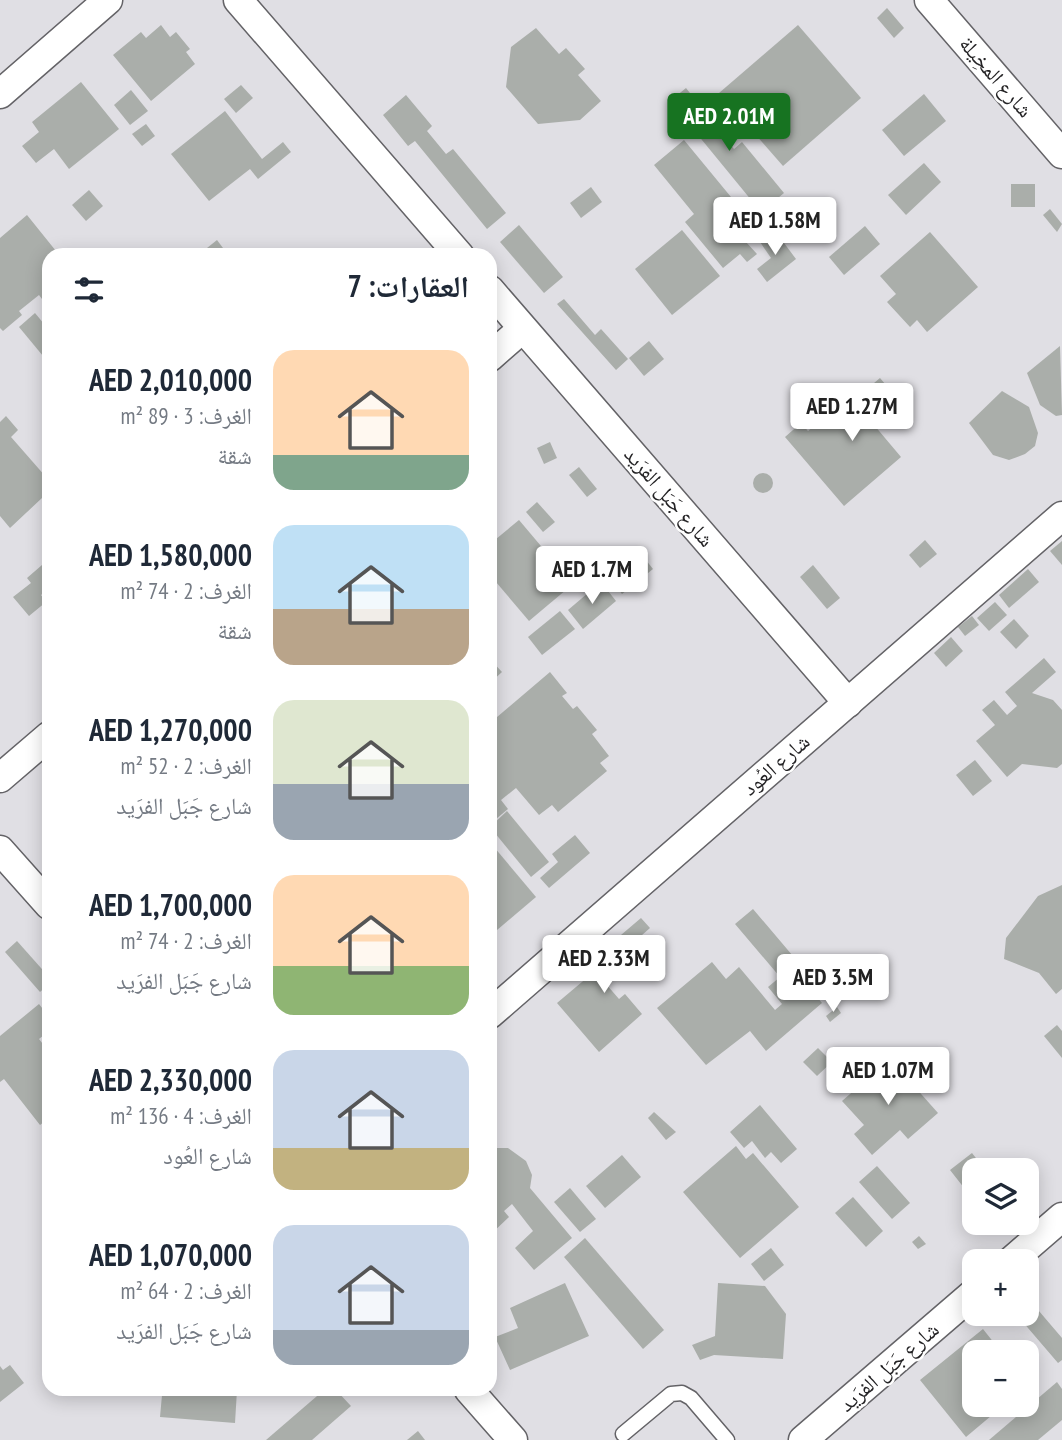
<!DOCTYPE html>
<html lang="ar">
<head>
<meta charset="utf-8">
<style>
	body { margin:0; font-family:"PT Sans Narrow","Noto Naskh Arabic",sans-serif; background:#f6f6f7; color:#1f2937; direction:rtl; height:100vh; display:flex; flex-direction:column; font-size:26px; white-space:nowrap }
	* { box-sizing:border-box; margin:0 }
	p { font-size:23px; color:#747a83 }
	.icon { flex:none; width:38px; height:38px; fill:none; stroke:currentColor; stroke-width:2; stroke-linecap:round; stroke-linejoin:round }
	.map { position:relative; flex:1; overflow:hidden; direction:ltr }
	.sheet { position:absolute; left:42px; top:248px; width:455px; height:1148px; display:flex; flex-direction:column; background:#fff; border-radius:21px; box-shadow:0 4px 18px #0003; direction:rtl }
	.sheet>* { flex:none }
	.buttons { position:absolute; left:962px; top:1158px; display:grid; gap:14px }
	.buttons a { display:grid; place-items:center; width:77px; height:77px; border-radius:14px; background:#fff; box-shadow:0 4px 18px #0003; font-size:35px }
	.price { position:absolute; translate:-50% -60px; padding:0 16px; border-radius:7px; background:#fff; color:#222; font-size:23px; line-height:46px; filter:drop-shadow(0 2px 4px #0008) }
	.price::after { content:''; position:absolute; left:50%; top:42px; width:21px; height:16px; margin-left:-10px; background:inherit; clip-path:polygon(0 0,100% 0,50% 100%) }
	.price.on { background:#177321; color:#fff }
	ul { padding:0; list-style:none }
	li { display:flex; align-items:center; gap:21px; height:175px; padding:0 28px }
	li span { display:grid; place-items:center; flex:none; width:196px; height:140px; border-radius:21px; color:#555 }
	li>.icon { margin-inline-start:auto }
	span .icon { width:84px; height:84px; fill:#fffc; stroke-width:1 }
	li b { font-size:30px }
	h2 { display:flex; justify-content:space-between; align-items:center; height:84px; padding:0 28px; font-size:30px }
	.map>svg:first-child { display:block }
	.building { fill:#aaaeaa }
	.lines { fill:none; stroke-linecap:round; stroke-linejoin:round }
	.service-casing { stroke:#646367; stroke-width:17 }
	.minor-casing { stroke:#646367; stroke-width:31 }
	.service { stroke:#fff; stroke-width:14 }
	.minor { stroke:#fff; stroke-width:28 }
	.labels { text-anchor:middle; stroke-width:5; stroke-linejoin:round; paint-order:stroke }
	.street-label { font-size:21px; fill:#242325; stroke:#fff }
</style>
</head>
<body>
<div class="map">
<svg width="1062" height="1440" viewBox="0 0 1062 1440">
	<rect width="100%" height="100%" fill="#e0dfe4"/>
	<g class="building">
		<polygon points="887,8 904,28 894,38 877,18"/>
		<polygon points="161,25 170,37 176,32 190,49 186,52 195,64 151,101 113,55 141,32 146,38"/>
		<polygon points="798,25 861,98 783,166 719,93"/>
		<polygon points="536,28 559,54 566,48 585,69 578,75 601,101 580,120 538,124 506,87 511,47"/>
		<polygon points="81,82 119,129 69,169 54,149 36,163 22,146 39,132 32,122"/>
		<polygon points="241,85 253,98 236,113 224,99"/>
		<polygon points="686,88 705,112 710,108 719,119 713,124 734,149 742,142 784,193 761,212 670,101"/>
		<polygon points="131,90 148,111 130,125 114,105"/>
		<polygon points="924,94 946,121 904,156 882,130"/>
		<polygon points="406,95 432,126 427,131 446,154 453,149 506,213 487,229 415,141 408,146 383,115"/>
		<polygon points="225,111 262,159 283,142 291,152 258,179 250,169 209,201 171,154"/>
		<polygon points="146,124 155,136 142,146 132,134"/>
		<polygon points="684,140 759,231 746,242 757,254 747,262 740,254 723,268 685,222 694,214 654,165"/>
		<polygon points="924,163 941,182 906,215 888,195"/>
		<rect x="1011" y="184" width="24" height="23"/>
		<polygon points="591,187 602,202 581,218 570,203"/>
		<polygon points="89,190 103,206 86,221 72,205"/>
		<polygon points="1050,209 1062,224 1057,232 1043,215"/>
		<polygon points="27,215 60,256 49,256 49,293 42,299 39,295 19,311 22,315 3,331 0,328 0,238"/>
		<polygon points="519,225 563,277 544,293 500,242"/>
		<polygon points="865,226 880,244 844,275 829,257"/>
		<polygon points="682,230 720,276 672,315 635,269"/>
		<polygon points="775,231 796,259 767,282 757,269 771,258 760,242"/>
		<polygon points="930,232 978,287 927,332 917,320 910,327 887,302 896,294 880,276"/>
		<polygon points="217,240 229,256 197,256"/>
		<polygon points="564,299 595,335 601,329 628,359 616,370 557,304"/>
		<polygon points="35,313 49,330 49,352 43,356 19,327"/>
		<polygon points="649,341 664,359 644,376 629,358"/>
		<polygon points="1060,346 1062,415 1056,416 1040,405 1027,373"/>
		<polygon points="880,378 908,411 887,429 875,414 869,419 901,457 844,506 785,437 801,423 808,431 829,413 840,426 844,422 837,414"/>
		<polygon points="1002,391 1029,407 1038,433 1035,446 1025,454 1009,460 993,455 969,423"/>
		<polygon points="6,416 18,430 11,437 46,477 48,488 42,498 10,528 0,516 0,422"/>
		<polygon points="550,442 557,458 544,464 537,448"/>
		<polygon points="579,467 597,489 587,497 569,475"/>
		<circle cx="763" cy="483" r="10"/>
		<polygon points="537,502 555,522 543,532 526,512"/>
		<polygon points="519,520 573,584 529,621 490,575 490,544"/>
		<polygon points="925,540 937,554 920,568 909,555"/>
		<polygon points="1062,541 1062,565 1050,551"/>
		<polygon points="638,550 653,569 622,594 607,575"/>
		<polygon points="42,565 49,573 49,588 41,595 46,602 29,616 13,597 31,583 27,578"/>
		<polygon points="813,565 840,598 827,609 800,577"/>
		<polygon points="1028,569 1039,582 1009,608 999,595"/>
		<polygon points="601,582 616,601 583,629 568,610"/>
		<polygon points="995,602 1007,615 989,631 977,618"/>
		<polygon points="560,611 575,629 542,655 528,637"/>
		<polygon points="972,616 979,625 965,636 958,627"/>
		<polygon points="1014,619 1029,636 1016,649 1000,632"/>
		<polygon points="951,637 963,651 946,667 934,653"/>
		<polygon points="490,646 496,653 490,659 502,672 490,683"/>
		<polygon points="1044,658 1056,672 1032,693 1053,700 1062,710 1062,764 1057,768 1022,764 1007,777 976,741 995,725 982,710 994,700 1007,715 1017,706 1005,692"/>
		<polygon points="550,672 567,693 562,696 573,709 577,706 597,730 592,734 609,756 600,763 607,771 558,812 552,805 539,815 516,788 501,800 508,809 490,824 490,723"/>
		<polygon points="975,760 992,781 973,796 956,775"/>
		<polygon points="507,811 549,862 531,877 490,827"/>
		<polygon points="575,835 590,853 549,888 540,878 558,862 552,854"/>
		<polygon points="494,847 536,897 490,936 490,851"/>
		<polygon points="1062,885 1062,989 1056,994 1039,973 1004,959 1006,938 1038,896"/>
		<polygon points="753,909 798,962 792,967 822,1003 766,1051 750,1031 706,1065 657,1008 712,962 726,979 739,967 775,1010 782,1004 768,987 780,977 735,924"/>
		<polygon points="641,918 650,928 617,957 625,967 606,984 619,999 625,994 642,1014 599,1052 557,1003 595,971 588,963"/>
		<polygon points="17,941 49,977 49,984 40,992 5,952"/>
		<polygon points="39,1004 49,1017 49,1031 39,1039 49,1052 49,1118 40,1125 4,1079 0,1082 0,1036"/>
		<polygon points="837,1007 841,1013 830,1022 826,1016"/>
		<polygon points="1057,1025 1062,1031 1062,1058 1044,1036"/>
		<polygon points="818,1048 832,1062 817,1076 803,1062"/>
		<polygon points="890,1059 938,1113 908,1139 900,1130 872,1155 854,1134 864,1125 842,1101"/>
		<polygon points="760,1105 797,1149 781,1163 771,1152 765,1158 752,1141 744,1148 730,1132"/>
		<polygon points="654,1112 676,1132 666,1140 648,1118"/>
		<polygon points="736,1146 746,1159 753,1153 799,1207 740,1258 683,1192"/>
		<polygon points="490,1148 508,1148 526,1161 532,1175 530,1188 572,1238 534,1270 515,1248 533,1231 512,1204 504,1211 509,1217 490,1235"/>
		<polygon points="972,1153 986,1171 975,1171 972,1198 950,1170"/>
		<polygon points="622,1155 641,1177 605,1208 586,1186"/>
		<polygon points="877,1166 910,1203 892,1219 859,1182"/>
		<polygon points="570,1188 596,1219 580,1232 554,1202"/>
		<polygon points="853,1197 883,1231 866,1247 835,1213"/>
		<polygon points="919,1236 926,1244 918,1249 912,1242"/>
		<polygon points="585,1238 664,1330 643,1349 564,1257"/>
		<polygon points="771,1248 784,1265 764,1281 751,1264"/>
		<polygon points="565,1283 589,1336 510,1370 495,1337 518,1328 510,1308"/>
		<polygon points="718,1283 765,1286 786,1314 783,1359 714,1355 700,1360 692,1345 715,1336"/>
		<polygon points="1027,1297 1062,1338 1062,1360 1058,1363 1016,1314 1027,1314"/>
		<polygon points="983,1329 1002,1353 975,1353 975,1405 1004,1405 966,1437 920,1380"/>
		<polygon points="10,1365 24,1383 0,1402 0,1366 3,1370"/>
		<polygon points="1057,1382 1062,1389 1062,1420 1038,1440 989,1440"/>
		<polygon points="136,1390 237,1390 235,1423 160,1417 162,1395 136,1393"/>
		<polygon points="324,1390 336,1390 351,1406 312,1440 266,1440"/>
		<polygon points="418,1431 425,1440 407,1440"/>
	</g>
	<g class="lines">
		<defs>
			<polyline id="service" points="623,1434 671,1394 682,1393 691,1398 727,1440"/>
			<g id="minor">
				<polyline points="238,0 460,256"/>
				<polyline points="929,0 1062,154"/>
				<polyline points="0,94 108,0"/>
				<polyline points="490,290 848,703"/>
				<polyline points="490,357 522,329"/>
				<polyline points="0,778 49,736"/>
				<polyline points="0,850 49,905"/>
				<polyline points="490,1014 1062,516"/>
				<polyline points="1010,1262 1062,1217"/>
				<polyline points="469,1390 513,1440"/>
				<polyline points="803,1440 975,1292"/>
			</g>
		</defs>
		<use href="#service" class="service-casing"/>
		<use href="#minor" class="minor-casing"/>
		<use href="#service" class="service"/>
		<use href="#minor" class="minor"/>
	</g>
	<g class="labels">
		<g class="street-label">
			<text transform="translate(996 77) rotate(49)" y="7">شارع المخِيلة</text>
			<text transform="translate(669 497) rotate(49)" y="7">شارع جَبَل الفرَيد</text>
			<text transform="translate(776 765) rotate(-41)" y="7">شارع العُود</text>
			<text transform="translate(889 1367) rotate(-41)" y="7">شارع جَبَل الفرَيد</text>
		</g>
	</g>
</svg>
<div class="buttons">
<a><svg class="icon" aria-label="layers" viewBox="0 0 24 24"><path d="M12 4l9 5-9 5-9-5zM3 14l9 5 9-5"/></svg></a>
<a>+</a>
<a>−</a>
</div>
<b class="price on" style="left:729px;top:153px">AED 2.01M</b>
<b class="price" style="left:775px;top:257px">AED 1.58M</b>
<b class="price" style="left:852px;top:443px">AED 1.27M</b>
<b class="price" style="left:592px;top:606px">AED 1.7M</b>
<b class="price" style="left:604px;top:995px">AED 2.33M</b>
<b class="price" style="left:833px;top:1014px">AED 3.5M</b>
<b class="price" style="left:888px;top:1107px">AED 1.07M</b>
<section class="sheet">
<h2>العقارات: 7<svg class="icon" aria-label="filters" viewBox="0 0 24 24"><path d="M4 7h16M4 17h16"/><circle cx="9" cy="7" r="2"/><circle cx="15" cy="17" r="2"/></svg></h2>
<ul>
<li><span style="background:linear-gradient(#ffd9b3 75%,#7fa58c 0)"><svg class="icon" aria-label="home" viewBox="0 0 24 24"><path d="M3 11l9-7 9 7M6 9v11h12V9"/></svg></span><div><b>AED 2,010,000</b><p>الغرف: 3 · 89 m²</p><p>شقة</p></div></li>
<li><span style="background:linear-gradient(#bfe0f5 60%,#b9a48a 0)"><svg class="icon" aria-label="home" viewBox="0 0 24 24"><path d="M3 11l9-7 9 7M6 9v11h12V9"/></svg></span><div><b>AED 1,580,000</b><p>الغرف: 2 · 74 m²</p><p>شقة</p></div></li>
<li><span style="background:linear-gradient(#dfe7d0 60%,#9aa5b1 0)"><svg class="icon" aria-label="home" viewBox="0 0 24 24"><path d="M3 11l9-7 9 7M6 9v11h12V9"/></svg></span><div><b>AED 1,270,000</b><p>الغرف: 2 · 52 m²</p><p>شارع جَبَل الفرَيد</p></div></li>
<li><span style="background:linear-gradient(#ffd9b3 65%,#8fb573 0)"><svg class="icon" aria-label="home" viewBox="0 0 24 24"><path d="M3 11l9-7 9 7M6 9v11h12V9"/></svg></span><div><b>AED 1,700,000</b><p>الغرف: 2 · 74 m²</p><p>شارع جَبَل الفرَيد</p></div></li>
<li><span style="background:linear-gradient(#c9d6e8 70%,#c2b280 0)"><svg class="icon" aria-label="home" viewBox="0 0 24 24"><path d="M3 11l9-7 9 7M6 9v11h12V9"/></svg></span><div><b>AED 2,330,000</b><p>الغرف: 4 · 136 m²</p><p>شارع العُود</p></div></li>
<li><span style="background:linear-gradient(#c9d6e8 75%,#9aa5b1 0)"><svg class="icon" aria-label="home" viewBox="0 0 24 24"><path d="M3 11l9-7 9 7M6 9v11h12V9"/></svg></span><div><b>AED 1,070,000</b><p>الغرف: 2 · 64 m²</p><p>شارع جَبَل الفرَيد</p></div></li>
</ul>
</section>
</div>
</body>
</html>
